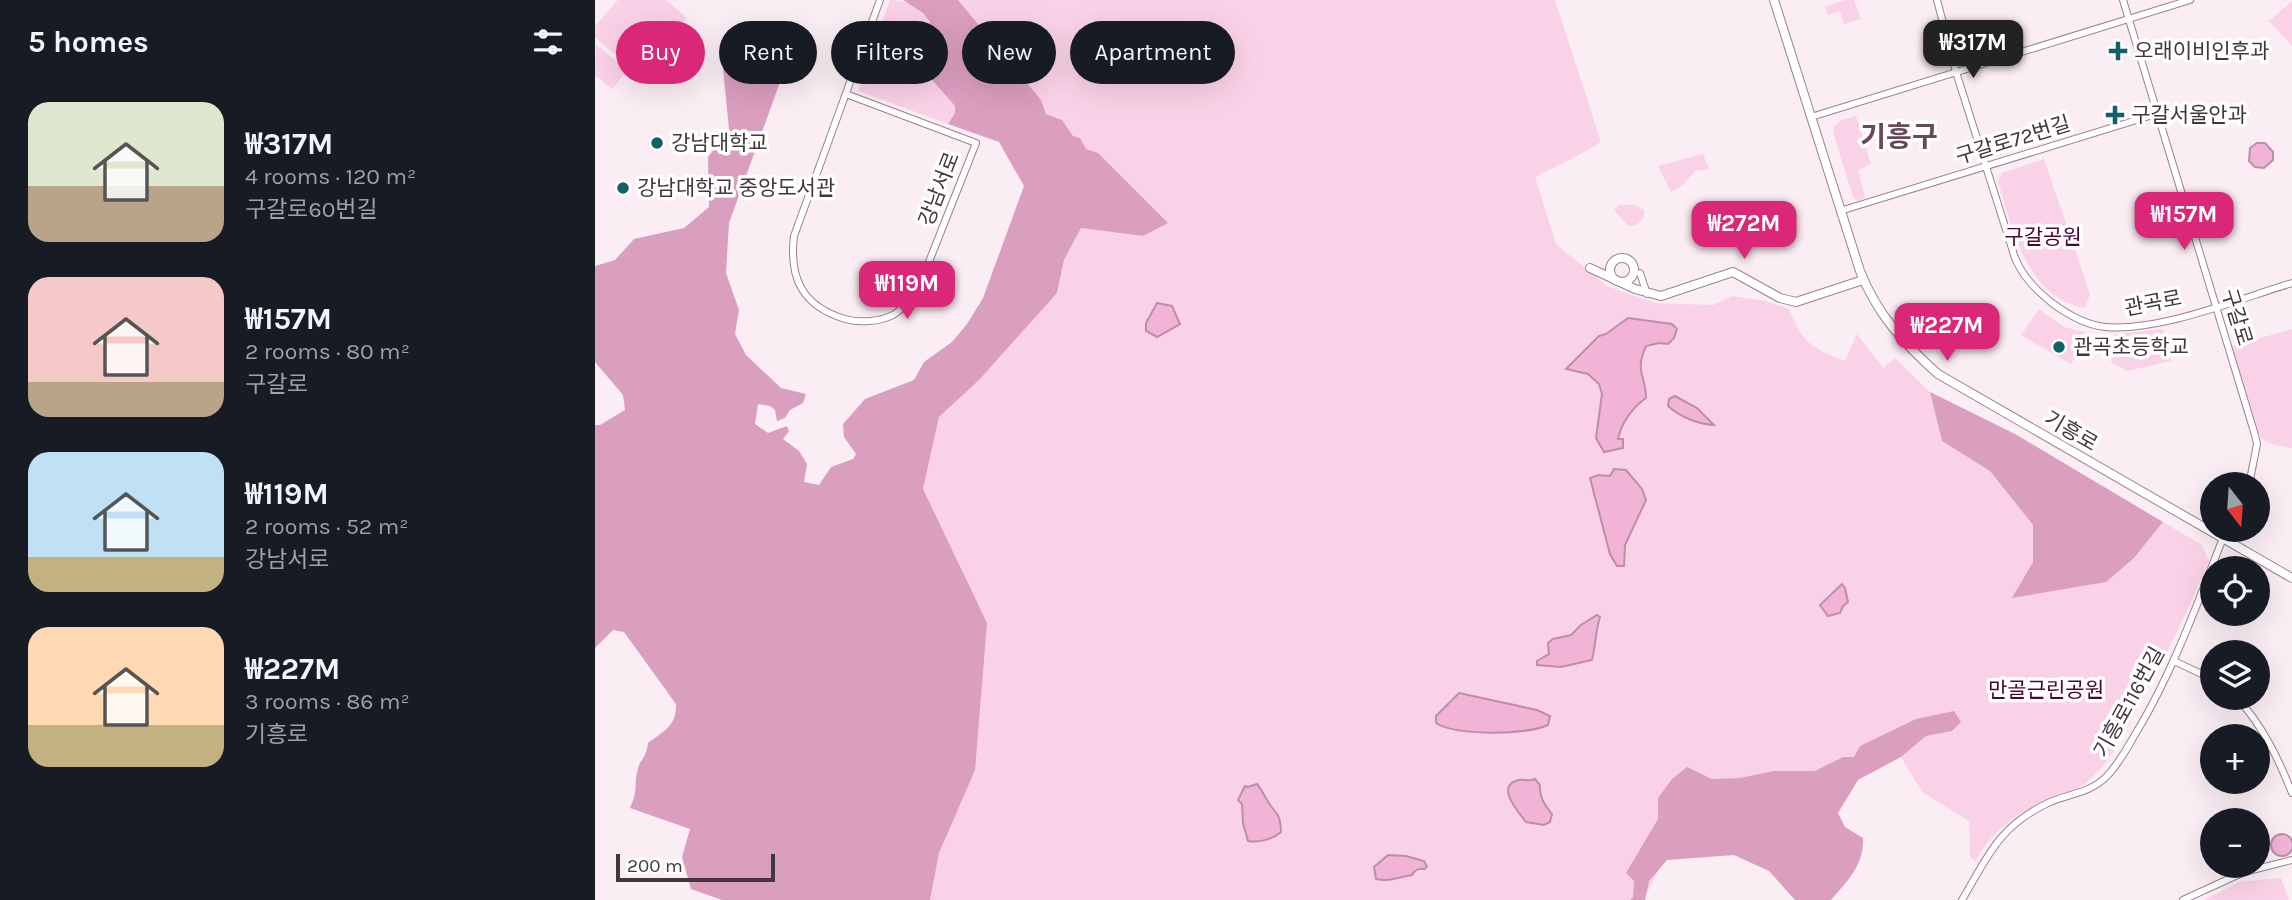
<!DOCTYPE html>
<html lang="en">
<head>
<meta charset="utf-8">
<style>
	body { margin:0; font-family:Karla,"Noto Sans KR",sans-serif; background:#20242c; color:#f1f3f6; height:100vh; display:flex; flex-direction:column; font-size:26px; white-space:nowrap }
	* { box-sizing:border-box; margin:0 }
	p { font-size:23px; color:#9ea1a6 }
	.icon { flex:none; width:38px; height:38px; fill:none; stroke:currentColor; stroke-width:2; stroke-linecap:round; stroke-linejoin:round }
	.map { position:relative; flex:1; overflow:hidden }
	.panel { display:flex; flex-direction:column; background:#171b24; width:595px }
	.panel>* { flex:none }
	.hud { position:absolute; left:21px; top:21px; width:665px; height:63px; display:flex; gap:14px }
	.needle { width:46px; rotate:163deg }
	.tools { position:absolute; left:1605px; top:472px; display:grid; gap:14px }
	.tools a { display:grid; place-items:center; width:70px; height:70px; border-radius:50%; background:#171b24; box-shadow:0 7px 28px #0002; font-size:35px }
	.scale { position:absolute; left:21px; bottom:18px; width:159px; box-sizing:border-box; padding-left:7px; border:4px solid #43363d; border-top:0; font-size:19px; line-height:24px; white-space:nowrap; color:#43363d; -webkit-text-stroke:5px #fefefe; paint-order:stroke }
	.price { position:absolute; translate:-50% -60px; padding:0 16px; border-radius:14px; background:#db2777; color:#fff; font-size:23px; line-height:46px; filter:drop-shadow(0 2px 4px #0008) }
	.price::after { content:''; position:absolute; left:50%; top:42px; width:21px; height:16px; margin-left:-10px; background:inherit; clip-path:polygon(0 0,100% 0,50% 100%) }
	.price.active { background:#222; color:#fff }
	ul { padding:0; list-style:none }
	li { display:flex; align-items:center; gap:21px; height:175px; padding:0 28px }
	li span { display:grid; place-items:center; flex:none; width:196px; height:140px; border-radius:21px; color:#555 }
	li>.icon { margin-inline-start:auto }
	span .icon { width:84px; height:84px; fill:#fffc; stroke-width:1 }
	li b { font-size:30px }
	h2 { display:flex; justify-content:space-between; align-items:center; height:84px; padding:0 28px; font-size:30px }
	.tag { padding:0 24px; border-radius:32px; background:#171b24; box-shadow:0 7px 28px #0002; font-size:24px; line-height:63px }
	.tag.active { background:#db2777; color:#fff }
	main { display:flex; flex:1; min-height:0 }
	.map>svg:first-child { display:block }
	.green { fill:#fad2e7 }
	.forest { fill:#da9ebf }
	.water { fill:#f2b4d6; stroke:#be8ea8; stroke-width:2 }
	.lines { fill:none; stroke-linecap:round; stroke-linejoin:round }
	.minor-casing { stroke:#9e8090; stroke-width:8 }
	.major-casing { stroke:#9e8090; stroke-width:10 }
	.minor { stroke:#fff; stroke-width:6 }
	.major { stroke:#fff; stroke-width:8 }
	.poi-dot { fill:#12616a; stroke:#fefefe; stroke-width:2.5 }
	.labels { text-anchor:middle; stroke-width:7; stroke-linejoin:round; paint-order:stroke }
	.poi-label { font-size:21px; fill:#43363d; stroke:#fefefe; text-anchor:start }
	.street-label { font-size:21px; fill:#43363d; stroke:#fefefe }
	.park-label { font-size:21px; fill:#4d0637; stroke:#fefefe }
	.district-label { font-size:28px; font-weight:bold; fill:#664a59; stroke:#fefefe }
</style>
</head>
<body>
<main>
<section class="panel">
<h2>5 homes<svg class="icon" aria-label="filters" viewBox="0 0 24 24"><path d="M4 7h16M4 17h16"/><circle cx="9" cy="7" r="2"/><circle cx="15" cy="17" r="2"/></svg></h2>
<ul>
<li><span style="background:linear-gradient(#dfe7d0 60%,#b9a48a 0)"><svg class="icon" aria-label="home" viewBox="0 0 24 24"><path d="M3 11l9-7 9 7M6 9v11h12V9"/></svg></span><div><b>₩317M</b><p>4 rooms · 120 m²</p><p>구갈로60번길</p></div></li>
<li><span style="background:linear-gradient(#f6c9c9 75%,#b9a48a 0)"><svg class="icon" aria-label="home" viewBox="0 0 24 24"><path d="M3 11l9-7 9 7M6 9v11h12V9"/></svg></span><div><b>₩157M</b><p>2 rooms · 80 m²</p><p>구갈로</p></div></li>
<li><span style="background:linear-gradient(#bfe0f5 75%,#c2b280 0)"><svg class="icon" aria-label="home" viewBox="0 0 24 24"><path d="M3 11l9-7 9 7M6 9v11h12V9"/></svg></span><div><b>₩119M</b><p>2 rooms · 52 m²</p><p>강남서로</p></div></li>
<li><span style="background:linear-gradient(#ffd9b3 70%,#c2b280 0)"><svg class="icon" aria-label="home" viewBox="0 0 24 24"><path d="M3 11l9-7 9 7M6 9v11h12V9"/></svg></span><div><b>₩227M</b><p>3 rooms · 86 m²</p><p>기흥로</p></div></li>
</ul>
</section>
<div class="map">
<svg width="1697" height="900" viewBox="0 0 1697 900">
	<rect width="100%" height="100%" fill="#fbedf4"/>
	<g class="green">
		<polygon points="23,0 71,0 92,18 43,74 0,37 0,26"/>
		<path d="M 295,0 C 313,0 325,8 335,22 C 334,31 332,36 324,40 L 324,65 L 360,106 L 360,113 L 353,124 L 263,91 Z"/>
		<path d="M 363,0 L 960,0 L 1006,142 L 986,154 L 940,177 L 961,244 L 1012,286 L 1060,303 L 1118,305 L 1137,296 L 1170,301 L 1194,309 C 1208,344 1216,348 1250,361 L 1262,334 L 1288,368 L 1300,358 L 1335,392 L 1347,441 L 1395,471 L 1438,525 L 1438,562 L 1418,597 L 1539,558 L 1568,522 L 1607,545 L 1614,561 C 1593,610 1570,658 1544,705 C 1530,732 1517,760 1494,780 C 1481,792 1467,794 1451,800 C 1421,812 1396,833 1380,861 L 1375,857 L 1374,821 L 1327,792 L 1306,757 L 1331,736 L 1357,731 L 1359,712 L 1218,783 L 1109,785 L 1048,900 L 335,900 L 344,853 L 380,769 L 328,489 L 344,417 L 384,380 L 462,293 L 469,260 L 486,228 L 548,236 L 455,124 Z"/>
		<polygon points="1250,0 1259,0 1266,19 1249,24 1245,11 1233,15 1230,7"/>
		<polygon points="1697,1 1697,46 1674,21"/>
		<polygon points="1,45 33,70 17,89 0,75"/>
		<path d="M 1261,116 L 1276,164 L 1263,170 L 1270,197 L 1263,201 L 1258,197 L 1238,132 C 1240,120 1250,119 1261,116 Z"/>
		<polygon points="1108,154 1114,169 1100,171 1089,184 1076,192 1063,166"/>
		<path d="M 1449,159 L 1495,294 L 1490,308 C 1431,297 1417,228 1403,181 L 1407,173 Z"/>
		<polygon points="1024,205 1040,205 1049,210 1049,217 1042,225 1033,226 1019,210"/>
		<polygon points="1444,309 1469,327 1496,334 1476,364 1426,335"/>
		<polygon points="1568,329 1576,361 1532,371 1516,362 1521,334"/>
		<polygon points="1697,329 1697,448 1679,445 1666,439 1637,346"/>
		<polygon points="1686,878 1694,900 1609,900 1644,882"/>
	</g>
	<g class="forest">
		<path d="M 308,0 L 363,0 L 446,100 L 451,114 L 467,120 L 478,136 L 485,138 L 491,149 L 503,153 L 573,223 L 548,236 L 486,228 L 469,260 L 462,293 L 384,380 L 344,417 L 328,489 L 392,623 L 380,770 L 344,853 L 335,900 L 127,900 L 96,889 L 87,857 L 95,829 L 35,808 C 44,789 38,786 43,769 C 45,758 51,760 53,743 C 69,731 82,726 81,704 L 29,632 L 18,630 L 0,648 L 0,425 L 5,425 L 30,410 L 28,395 L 0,362 L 0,266 L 20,260 L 39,239 L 89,228 L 114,207 L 113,157 L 134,129 L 128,69 L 134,60 L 154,61 L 185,82 L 134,223 L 131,273 L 144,310 L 140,334 L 151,355 L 186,388 L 211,394 L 208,403 L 195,410 L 190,418 L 182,421 L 180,410 L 175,406 L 163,404 L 160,424 L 173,433 L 192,426 L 194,431 L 188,439 L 204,451 L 212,464 L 209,482 L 224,485 L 236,467 L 258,459 L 261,454 L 249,437 L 248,424 L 270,399 L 319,380 L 329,362 L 357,342 L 372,324 L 388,298 L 429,186 L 404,142 L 353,124 L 360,113 L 360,106 L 324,65 L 325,51 L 321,44 L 334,30 L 335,22 L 328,13 Z"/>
		<polygon points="1335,392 1420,434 1568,522 1539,558 1511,582 1417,598 1438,562 1438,525 1395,471 1347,441"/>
		<path d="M 1359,711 L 1366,722 L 1357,731 L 1331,736 L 1306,757 L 1263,780 L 1243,813 L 1250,827 L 1268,838 C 1269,865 1253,880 1236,900 L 1200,900 L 1174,871 L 1139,855 L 1072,860 L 1054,881 L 1050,900 L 1035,900 L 1038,897 L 1039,881 L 1031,873 L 1063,819 L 1063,798 L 1077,779 L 1092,767 L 1117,779 L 1145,778 L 1179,771 L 1220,771 L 1248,757 L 1259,757 L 1265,746 L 1321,719 Z"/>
	</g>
	<g class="water">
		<polygon points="1662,143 1670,143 1678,152 1678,160 1669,168 1660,167 1654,161 1655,148"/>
		<polygon points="562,303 577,306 585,324 562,337 551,331 551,323"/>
		<path d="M 1033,318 L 1077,324 L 1082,329 L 1079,338 L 1073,344 L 1064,343 L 1051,346 C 1039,373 1051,374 1051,398 C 1038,407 1026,423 1023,439 L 1028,439 L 1028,448 L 1009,452 L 1001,438 L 1007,394 L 1004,384 L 993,374 L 971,369 L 1004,336 L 1011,334 Z"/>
		<path d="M 1080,396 L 1102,408 L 1119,425 C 1103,424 1085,417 1073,406 L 1074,399 Z"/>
		<polygon points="1019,469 1031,470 1047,489 1051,500 1030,545 1029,566 1022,566 1015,554 995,478 1003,475 1015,476"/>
		<polygon points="1247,584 1250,588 1253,602 1248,606 1245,613 1233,616 1225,605"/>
		<path d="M 1002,615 L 1005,617 C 1000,633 1001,644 997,660 L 966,667 L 942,665 L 942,661 L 954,654 L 953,643 L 958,639 L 976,635 L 986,625 Z"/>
		<path d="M 864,693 L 942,710 L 955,716 L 953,725 C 931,735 861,736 841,723 L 841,716 Z"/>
		<path d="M 940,779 L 945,785 C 944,797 949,804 957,814 L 955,822 L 949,825 L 931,822 C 924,813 899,785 924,780 C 931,779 933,782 940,779 Z"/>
		<path d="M 662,784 C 667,790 668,794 672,800 C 681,816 685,810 686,832 C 678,839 664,843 653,841 L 648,823 L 647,804 L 643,800 L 650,786 L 653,787 Z"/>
		<circle cx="1687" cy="845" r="11"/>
		<path d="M 793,855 L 811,856 L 829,861 L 832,866 L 830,869 C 824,868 820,869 817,875 C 803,877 795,882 781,879 L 779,867 Z"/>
	</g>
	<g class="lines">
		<defs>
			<g id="minor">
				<path d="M 1342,0 L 1361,72 L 1420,258 C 1428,277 1441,290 1457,303 C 1472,314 1491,325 1510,327 C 1564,332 1644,299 1697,283"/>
				<polyline points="1528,0 1660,435 1662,444 1654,485"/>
				<path d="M 251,94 L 381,143 L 326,282 C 319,294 310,308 298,315 C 284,322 264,323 250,319 C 207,306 194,278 199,236 L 285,0"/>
				<polyline points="1216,117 1595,0"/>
				<polyline points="1245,211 1561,114"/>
				<polyline points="1045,273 1052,294"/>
				<polyline points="1579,661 1617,679"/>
				<path d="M 1642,698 C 1668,726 1683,758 1697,793"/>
				<path d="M 1367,900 C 1393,856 1404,826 1453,803 C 1473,794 1495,793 1511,777 C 1524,764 1532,748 1541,733 C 1578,672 1602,604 1628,538 L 1633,530"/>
				<polyline points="1588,900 1649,872 1697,860"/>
			</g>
			<g id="major">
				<path d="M 1179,0 L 1265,271 C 1282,314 1309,344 1343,374 L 1697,578"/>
				<circle cx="1027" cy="270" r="12"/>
				<polyline points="995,268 1040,289 1066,296 1138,272 1185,298 1201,302 1268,280"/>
			</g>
		</defs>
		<use href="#minor" class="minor-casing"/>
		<use href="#major" class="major-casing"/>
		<use href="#minor" class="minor"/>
		<use href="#major" class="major"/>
	</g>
	<g class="poi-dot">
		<path d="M1519.5 40.5h7v7h7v7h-7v7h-7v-7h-7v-7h7z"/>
		<path d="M1516.5 104.5h7v7h7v7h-7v7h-7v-7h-7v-7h7z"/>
		<circle cx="62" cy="143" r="7"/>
		<circle cx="28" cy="188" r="7"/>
		<circle cx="1464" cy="347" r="7"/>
	</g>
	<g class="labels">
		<g class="poi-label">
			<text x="1539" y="58">오래이비인후과</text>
			<text x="1536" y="122">구갈서울안과</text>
			<text x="76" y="150">강남대학교</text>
			<text x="42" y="195">강남대학교 중앙도서관</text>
			<text x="1478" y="354">관곡초등학교</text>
		</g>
		<g class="street-label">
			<text transform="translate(1418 140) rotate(-17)" y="7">구갈로72번길</text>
			<text transform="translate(344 189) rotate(-69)" y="7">강남서로</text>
			<text transform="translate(1558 303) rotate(-11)" y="7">관곡로</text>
			<text transform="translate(1642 317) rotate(73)" y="7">구갈로</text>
			<text transform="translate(1476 431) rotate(30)" y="7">기흥로</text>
			<text transform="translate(1534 702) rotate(-61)" y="7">기흥로116번길</text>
		</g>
		<g class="park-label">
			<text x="1448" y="244">구갈공원</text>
			<text x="1451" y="697">만골근린공원</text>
		</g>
		<g class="district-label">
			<text x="1304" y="146">기흥구</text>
		</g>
	</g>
</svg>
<div class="tools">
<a><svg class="needle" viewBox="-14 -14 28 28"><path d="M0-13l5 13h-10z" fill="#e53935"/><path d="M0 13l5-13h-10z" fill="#9ea1a6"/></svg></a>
<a><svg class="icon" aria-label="locate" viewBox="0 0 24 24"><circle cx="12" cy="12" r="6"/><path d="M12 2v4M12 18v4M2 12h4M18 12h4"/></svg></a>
<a><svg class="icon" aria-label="layers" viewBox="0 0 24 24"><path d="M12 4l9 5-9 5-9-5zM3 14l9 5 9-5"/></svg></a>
<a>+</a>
<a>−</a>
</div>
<div class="scale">200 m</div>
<b class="price active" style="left:1378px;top:80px">₩317M</b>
<b class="price" style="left:1589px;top:252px">₩157M</b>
<b class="price" style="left:1149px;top:261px">₩272M</b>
<b class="price" style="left:312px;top:321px">₩119M</b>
<b class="price" style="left:1352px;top:363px">₩227M</b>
<div class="hud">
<a class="tag active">Buy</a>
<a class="tag">Rent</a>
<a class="tag">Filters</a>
<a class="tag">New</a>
<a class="tag">Apartment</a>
</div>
</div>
</main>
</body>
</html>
